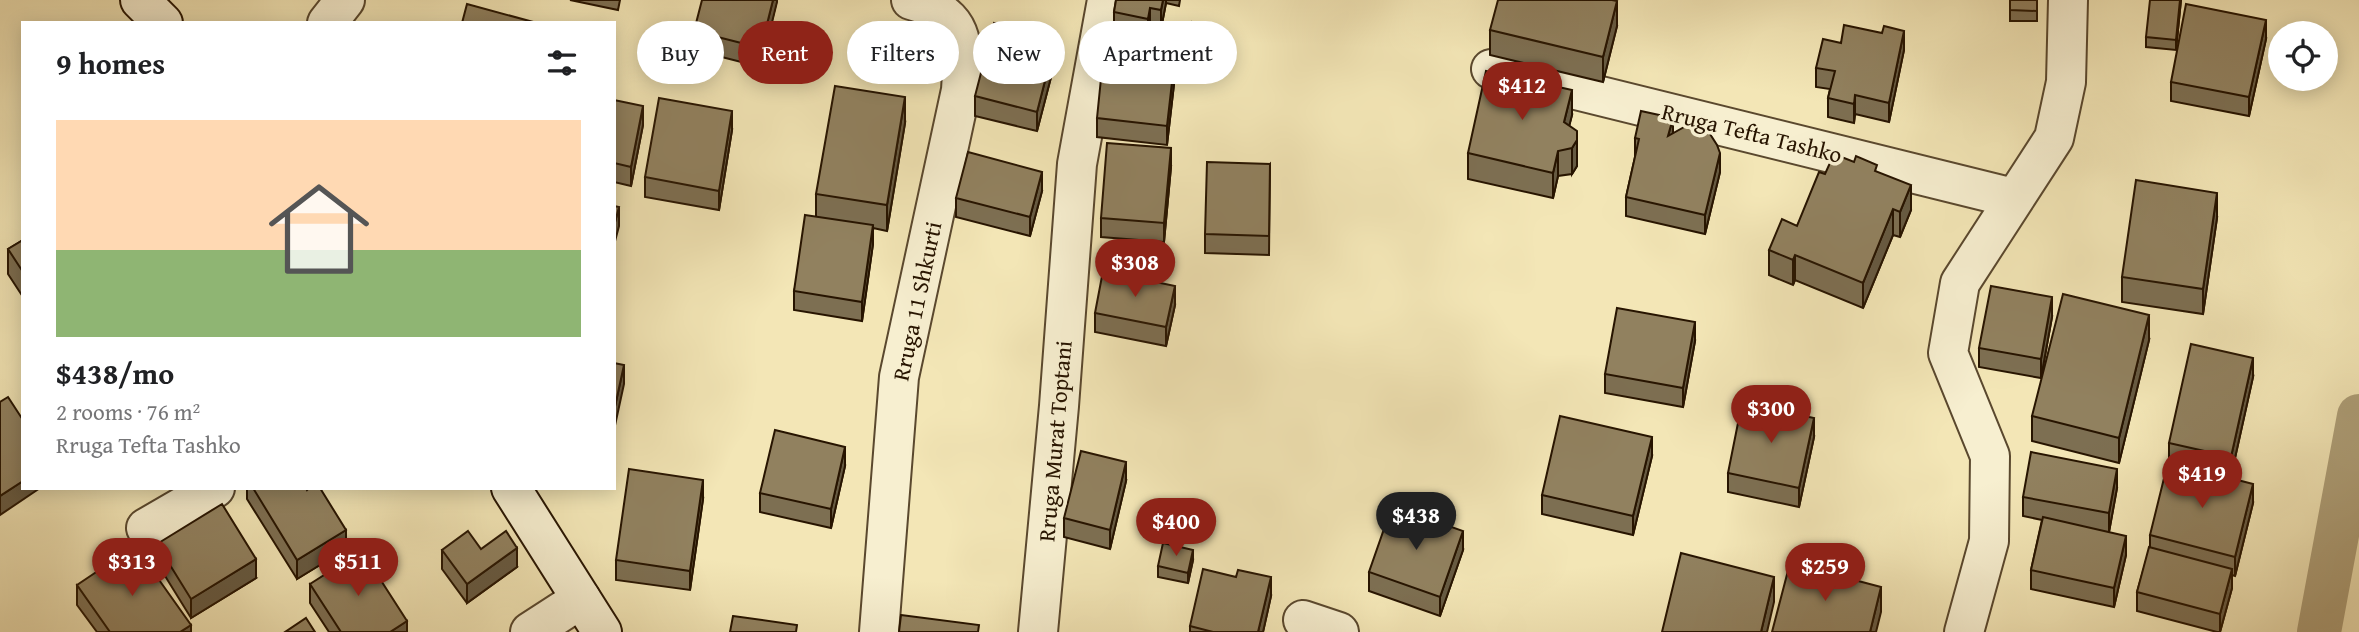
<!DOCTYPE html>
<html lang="en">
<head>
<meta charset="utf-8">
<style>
	body { margin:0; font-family:"Gentium Book Plus",serif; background:#f6f6f6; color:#202124; height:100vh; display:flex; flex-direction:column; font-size:26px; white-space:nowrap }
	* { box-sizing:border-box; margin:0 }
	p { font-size:23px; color:#757577 }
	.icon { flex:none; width:38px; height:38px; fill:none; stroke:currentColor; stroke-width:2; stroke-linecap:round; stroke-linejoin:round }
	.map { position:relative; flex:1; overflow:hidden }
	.panel { position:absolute; left:21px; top:21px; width:595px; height:469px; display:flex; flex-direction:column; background:#fff; border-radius:0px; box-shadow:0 4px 18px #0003 }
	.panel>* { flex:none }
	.hud { position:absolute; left:637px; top:21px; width:665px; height:63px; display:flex; gap:14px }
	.controls { position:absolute; left:2268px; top:21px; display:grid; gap:14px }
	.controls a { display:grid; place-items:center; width:70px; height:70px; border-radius:50%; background:#fff; box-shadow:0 4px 18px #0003; font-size:35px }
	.price { position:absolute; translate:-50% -60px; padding:0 16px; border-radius:24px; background:#8f2418; color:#fff; font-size:23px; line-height:46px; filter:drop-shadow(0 2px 4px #0008) }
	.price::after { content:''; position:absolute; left:50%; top:42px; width:21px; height:16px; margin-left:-10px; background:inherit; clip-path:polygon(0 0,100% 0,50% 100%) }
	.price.current { background:#222; color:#fff }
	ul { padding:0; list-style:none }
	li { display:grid; align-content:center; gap:14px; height:371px; padding:0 35px }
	li span { display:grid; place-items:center; height:217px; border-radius:0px; color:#555 }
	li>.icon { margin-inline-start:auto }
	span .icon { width:126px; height:126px; fill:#fffc; stroke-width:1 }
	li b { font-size:30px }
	h2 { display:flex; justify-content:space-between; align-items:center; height:84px; padding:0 35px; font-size:30px }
	.tag { padding:0 24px; border-radius:32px; background:#fff; box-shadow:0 4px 18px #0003; font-size:24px; line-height:63px }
	.tag.current { background:#8f2418; color:#fff }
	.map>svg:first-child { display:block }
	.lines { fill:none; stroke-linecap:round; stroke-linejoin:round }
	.canal { stroke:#ae9f78; stroke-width:44 }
	.minor-casing { stroke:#5a482e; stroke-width:42 }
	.secondary-casing { stroke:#271400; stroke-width:42 }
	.minor { stroke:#f7efd0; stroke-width:38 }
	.secondary { stroke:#f7efd0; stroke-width:38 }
	.wall { fill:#7d6f52; stroke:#271400; stroke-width:2 }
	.shaded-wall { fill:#665a42; stroke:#271400; stroke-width:2 }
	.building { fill:#91815f; stroke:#271400; stroke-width:2 }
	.labels { text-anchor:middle; stroke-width:7; stroke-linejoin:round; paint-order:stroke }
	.street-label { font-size:23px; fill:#271400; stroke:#f7efd0 }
</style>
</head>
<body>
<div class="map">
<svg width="2359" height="632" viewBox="0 0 2359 632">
	<rect width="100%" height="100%" fill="#f3e6b6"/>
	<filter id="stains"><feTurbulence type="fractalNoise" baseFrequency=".00286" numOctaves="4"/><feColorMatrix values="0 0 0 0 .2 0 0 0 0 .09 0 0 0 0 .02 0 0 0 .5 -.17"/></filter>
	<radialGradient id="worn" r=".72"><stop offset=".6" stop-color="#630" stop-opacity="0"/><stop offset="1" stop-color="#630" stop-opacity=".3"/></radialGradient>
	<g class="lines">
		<polyline class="canal" points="2319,632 2359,416"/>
		<defs>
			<g id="minor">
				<polyline points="327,23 345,0"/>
				<polyline points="1491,69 2013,198"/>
				<polyline points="146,528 215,488"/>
				<polyline points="1303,620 1339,632"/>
				<polyline points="530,632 581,599"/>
				<path d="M 879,632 L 899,377 L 961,90 C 964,43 965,14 911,0"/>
				<polyline points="1038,632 1059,406 1077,164 1107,0"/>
				<polyline points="1964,632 1989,541 1990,456 1948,353 1960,283 2054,138 2066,82 2068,0"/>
			</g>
			<g id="secondary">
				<polyline points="140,0 163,23"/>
				<polyline points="511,488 602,632"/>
			</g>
		</defs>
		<use href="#minor" class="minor-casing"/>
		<use href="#secondary" class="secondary-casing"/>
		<use href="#minor" class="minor"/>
		<use href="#secondary" class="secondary"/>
	</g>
	<g class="wall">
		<polygon points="570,0 620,0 618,10"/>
		<polygon points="777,0 761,67 694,50 694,31"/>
		<polygon points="1116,0 1180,0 1179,6 1166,3 1161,29 1150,27 1148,38 1114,31 1114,12"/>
		<rect x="2010" y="0" width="27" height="21"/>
		<polygon points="2181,0 2176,50 2146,47 2146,37"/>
		<polygon points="1617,26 1603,82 1490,55 1490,30"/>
		<polygon points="1882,33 1904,50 1889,122 1855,114 1854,123 1828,117 1828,98 1830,89 1816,87 1816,68 1841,43"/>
		<polygon points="2266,39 2249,116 2171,101 2171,82"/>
		<polygon points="1225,40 1220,62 1188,54 1188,44"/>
		<polygon points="1056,58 1037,131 975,116 975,96"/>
		<polygon points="1176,67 1167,145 1097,137 1097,118"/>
		<polygon points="614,100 643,125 631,186 614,182"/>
		<polygon points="1572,115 1569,126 1577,166 1572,174 1558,176 1553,198 1468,179 1468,153"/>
		<polygon points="905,123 887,231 873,228 873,244 862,321 794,310 794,291 816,217 816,194"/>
		<polygon points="732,130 719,210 645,197 645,177"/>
		<polygon points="1673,133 1720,172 1705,234 1626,216 1626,197 1635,157 1635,138"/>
		<polygon points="1854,162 1877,172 1911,210 1900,237 1893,235 1863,308 1795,280 1793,285 1769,275 1769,250 1797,226 1825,174"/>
		<polygon points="1270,164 1269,255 1205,253 1205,234"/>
		<polygon points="1171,167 1164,242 1101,237 1101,218"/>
		<polygon points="1042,191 1030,236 956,217 956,198"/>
		<polygon points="2217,218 2203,314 2122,302 2122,277"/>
		<polygon points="23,240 23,297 8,274 8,249"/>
		<polygon points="1175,305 1166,346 1095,332 1095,313"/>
		<polygon points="2052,317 2041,378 1979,367 1979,348"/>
		<polygon points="2149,340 2119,463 2032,441 2032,416"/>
		<polygon points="1695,341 1683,407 1605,393 1605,374"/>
		<polygon points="2253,377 2231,476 2169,462 2169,443"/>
		<polygon points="1814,437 1799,507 1728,492 1728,473"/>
		<polygon points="1652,456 1633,535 1542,514 1542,495"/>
		<polygon points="845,466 831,528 760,512 760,493"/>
		<polygon points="1126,481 1110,549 1064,537 1064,518"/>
		<polygon points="247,488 306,488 346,549 297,579 247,499"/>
		<polygon points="2117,488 2109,532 2126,555 2114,607 2031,589 2031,570 2042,520 2023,516 2023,497"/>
		<polygon points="703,499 690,590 616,580 616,560"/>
		<polygon points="2253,503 2235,576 2232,575 2232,588 2220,632 2217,632 2137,611 2137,592 2150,547 2150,535"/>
		<polygon points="157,544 256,578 191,618 157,563"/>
		<polygon points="481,549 517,567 467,603 442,569 442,550"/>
		<polygon points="1463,550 1440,616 1369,591 1369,572"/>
		<polygon points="1193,560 1188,583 1158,577 1158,566"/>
		<polygon points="310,584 407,632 329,632 310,603"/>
		<polygon points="77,585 191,632 97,632 77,605"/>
		<polygon points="1271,596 1263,632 1190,632 1190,626"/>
	</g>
	<g class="shaded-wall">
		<polygon points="773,0 777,0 777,2 761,67 761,48"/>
		<polygon points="1163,0 1166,0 1166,3 1161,29 1161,10"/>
		<polygon points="2180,0 2181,0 2176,50 2176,40"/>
		<polygon points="1617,1 1617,26 1603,82 1603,57"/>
		<polygon points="1150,8 1150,27 1148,38 1148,19"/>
		<polygon points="2266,20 2266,39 2249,116 2249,97"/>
		<polygon points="1225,30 1225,40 1220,62 1220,52"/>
		<polygon points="1904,31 1904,50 1889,122 1889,103"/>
		<polygon points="1056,38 1056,58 1037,131 1037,112"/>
		<polygon points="1176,47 1176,67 1167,145 1167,126"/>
		<polygon points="1572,90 1572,115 1564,147 1564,122"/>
		<polygon points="1855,95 1855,114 1854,123 1854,104"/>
		<polygon points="905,97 905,123 887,231 887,205"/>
		<polygon points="643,106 643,125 631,186 631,167"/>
		<polygon points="732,111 732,130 719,210 719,191"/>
		<polygon points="1673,118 1673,137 1668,136"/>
		<polygon points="1577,140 1577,166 1572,174 1572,148"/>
		<polygon points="1171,148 1171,167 1164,242 1164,223"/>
		<polygon points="1558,151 1558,176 1553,198 1553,173"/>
		<polygon points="1720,153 1720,172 1705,234 1705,215"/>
		<polygon points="1042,172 1042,191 1030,236 1030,217"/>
		<polygon points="1911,185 1911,210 1900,237 1900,212"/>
		<polygon points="2217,193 2217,218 2203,314 2203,289"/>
		<polygon points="619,207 619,226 614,245 614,226"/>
		<polygon points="1893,209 1893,235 1863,308 1863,283"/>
		<polygon points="873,225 873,244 862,321 862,302"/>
		<polygon points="1795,255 1795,280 1793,285 1793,260"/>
		<polygon points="1175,286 1175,305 1166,346 1166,327"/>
		<polygon points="2052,297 2052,317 2041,378 2041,359"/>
		<polygon points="2149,315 2149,340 2119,463 2119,438"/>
		<polygon points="1695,322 1695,341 1683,407 1683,388"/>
		<polygon points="2253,358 2253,377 2231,476 2231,457"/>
		<polygon points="624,365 624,384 614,430 614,411"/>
		<polygon points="1814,418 1814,437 1799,507 1799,488"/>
		<polygon points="1652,437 1652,456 1633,535 1633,516"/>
		<polygon points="845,447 845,466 831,528 831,509"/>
		<polygon points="1126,462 1126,481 1110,549 1110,530"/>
		<polygon points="2117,469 2117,488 2109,532 2109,513"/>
		<polygon points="703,480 703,499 690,590 690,571"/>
		<polygon points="23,481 23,488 40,488 0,515 0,496"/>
		<polygon points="2253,484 2253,503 2235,576 2235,557"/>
		<polygon points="346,530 346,549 297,579 297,560"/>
		<polygon points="1463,531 1463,550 1440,616 1440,597"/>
		<polygon points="2126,536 2126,555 2114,607 2114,588"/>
		<polygon points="517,548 517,567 467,603 467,584"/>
		<polygon points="1193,550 1193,560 1188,583 1188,573"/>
		<polygon points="256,559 256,578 191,618 191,599"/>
		<polygon points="2232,569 2232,588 2220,632 2220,614"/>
		<polygon points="1271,577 1271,596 1263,632 1258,632"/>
		<polygon points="1774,577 1774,602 1767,632 1761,632"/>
		<polygon points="1881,587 1881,612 1876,632 1870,632"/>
		<polygon points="407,621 407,632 390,632"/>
		<polygon points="191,625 191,632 180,632"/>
	</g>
	<g class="building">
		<polygon points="702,0 773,0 761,48 694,31"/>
		<polygon points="1116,0 1163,0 1161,10 1150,8 1148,19 1114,12"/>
		<polygon points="1498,0 1612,0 1617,1 1603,57 1490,30"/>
		<polygon points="2010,0 2037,0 2037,11 2010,10"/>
		<polygon points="2150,0 2180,0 2176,40 2146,37"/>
		<polygon points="467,4 537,23 462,23"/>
		<polygon points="2186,4 2266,20 2249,97 2171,82"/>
		<polygon points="1192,22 1225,30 1220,52 1188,44"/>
		<polygon points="994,23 1056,38 1037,112 975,96"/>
		<polygon points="1844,25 1882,33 1884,26 1904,31 1889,103 1855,95 1854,104 1828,98 1835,71 1816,68 1823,39 1841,43"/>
		<polygon points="1105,39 1176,47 1167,126 1097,118"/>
		<polygon points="1486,71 1572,90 1564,122 1577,131 1577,140 1572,148 1558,151 1553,173 1468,153"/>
		<polygon points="835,86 905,97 887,205 816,194"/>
		<polygon points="659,98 732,111 719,191 645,177"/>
		<polygon points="614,100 643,106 631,167 614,163"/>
		<polygon points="1641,111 1673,118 1668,136 1686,126 1699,127 1710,134 1717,145 1720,153 1705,215 1626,197 1639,139 1635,138"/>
		<polygon points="1107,143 1171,148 1164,223 1101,218"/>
		<polygon points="968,152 1042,172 1030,217 956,198"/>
		<polygon points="1834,154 1854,162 1856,156 1877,165 1875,171 1911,185 1900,212 1893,209 1863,283 1795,255 1793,260 1769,250 1782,219 1797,226 1819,172 1825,174"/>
		<polygon points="1207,162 1270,164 1269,236 1205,234"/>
		<polygon points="2136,180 2217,193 2203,289 2122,277"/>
		<polygon points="614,206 619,207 614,226"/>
		<polygon points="805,215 873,225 862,302 794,291"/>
		<polygon points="23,240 23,272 8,249"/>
		<polygon points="1103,271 1175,286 1166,327 1095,313"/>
		<polygon points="1991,286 2052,297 2041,359 1979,348"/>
		<polygon points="2063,294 2149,315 2119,438 2032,416"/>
		<polygon points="1617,308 1695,322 1683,388 1605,374"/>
		<polygon points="2191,344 2253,358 2231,457 2169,443"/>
		<polygon points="614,363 624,365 614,411"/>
		<polygon points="8,397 23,420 23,481 0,496 0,402"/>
		<polygon points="1742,403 1814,418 1799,488 1728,473"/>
		<polygon points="1560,416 1652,437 1633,516 1542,495"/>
		<polygon points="775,430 845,447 831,509 760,493"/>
		<polygon points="1081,451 1126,462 1110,530 1064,518"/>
		<polygon points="2031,452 2117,469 2109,513 2023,497"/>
		<polygon points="2168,462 2253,484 2235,557 2150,535"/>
		<polygon points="629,469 703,480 690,571 616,560"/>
		<polygon points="253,488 306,488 307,490 309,488 320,488 346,530 297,560"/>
		<polygon points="222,504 256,559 191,599 157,544"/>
		<polygon points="1392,506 1463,531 1440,597 1369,572"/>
		<polygon points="2043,517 2126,536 2114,588 2031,570"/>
		<polygon points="468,531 481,549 506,531 517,548 467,584 442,550"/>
		<polygon points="1163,543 1193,550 1188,573 1158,566"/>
		<polygon points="135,546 191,625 180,632 110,632 77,585"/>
		<polygon points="2149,547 2232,569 2220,614 2137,592"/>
		<polygon points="362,551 407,621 390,632 341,632 310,584"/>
		<polygon points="1681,553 1774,577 1761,632 1662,632"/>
		<polygon points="1790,563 1881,587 1870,632 1772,632"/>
		<polygon points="1203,569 1236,577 1238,570 1271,577 1258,632 1213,632 1190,626"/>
		<polygon points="901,615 979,625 978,632 899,632"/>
		<polygon points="733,616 797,625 796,632 730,632"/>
		<polygon points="306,618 315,632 285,632"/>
	</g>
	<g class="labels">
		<g class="street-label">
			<text transform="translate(1752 133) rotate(14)" y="8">Rruga Tefta Tashko</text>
			<text transform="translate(917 301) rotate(-78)" y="8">Rruga 11 Shkurti</text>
			<text transform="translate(1055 441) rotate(-85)" y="8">Rruga Murat Toptani</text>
		</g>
	</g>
	<rect width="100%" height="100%" filter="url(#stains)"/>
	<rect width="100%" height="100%" fill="url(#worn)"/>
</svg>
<div class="controls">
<a><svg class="icon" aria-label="locate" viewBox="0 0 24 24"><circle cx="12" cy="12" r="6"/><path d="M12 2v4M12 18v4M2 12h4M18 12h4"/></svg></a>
</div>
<b class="price" style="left:1522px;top:122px">$412</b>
<b class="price" style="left:1135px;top:299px">$308</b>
<b class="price" style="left:1771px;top:445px">$300</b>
<b class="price" style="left:2202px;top:510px">$419</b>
<b class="price current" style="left:1416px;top:552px">$438</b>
<b class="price" style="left:1176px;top:558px">$400</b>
<b class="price" style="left:132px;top:598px">$313</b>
<b class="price" style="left:358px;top:598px">$511</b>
<b class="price" style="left:1825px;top:603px">$259</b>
<div class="hud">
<a class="tag">Buy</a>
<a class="tag current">Rent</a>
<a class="tag">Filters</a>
<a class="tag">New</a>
<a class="tag">Apartment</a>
</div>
<section class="panel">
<h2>9 homes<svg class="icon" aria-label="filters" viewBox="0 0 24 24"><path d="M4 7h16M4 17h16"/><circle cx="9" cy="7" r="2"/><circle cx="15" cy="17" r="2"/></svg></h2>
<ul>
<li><span style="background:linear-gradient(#ffd9b3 60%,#8fb573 0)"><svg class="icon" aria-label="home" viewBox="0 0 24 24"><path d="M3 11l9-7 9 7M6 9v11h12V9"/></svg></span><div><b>$438/mo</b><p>2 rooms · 76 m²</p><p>Rruga Tefta Tashko</p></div></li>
</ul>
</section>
</div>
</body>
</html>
